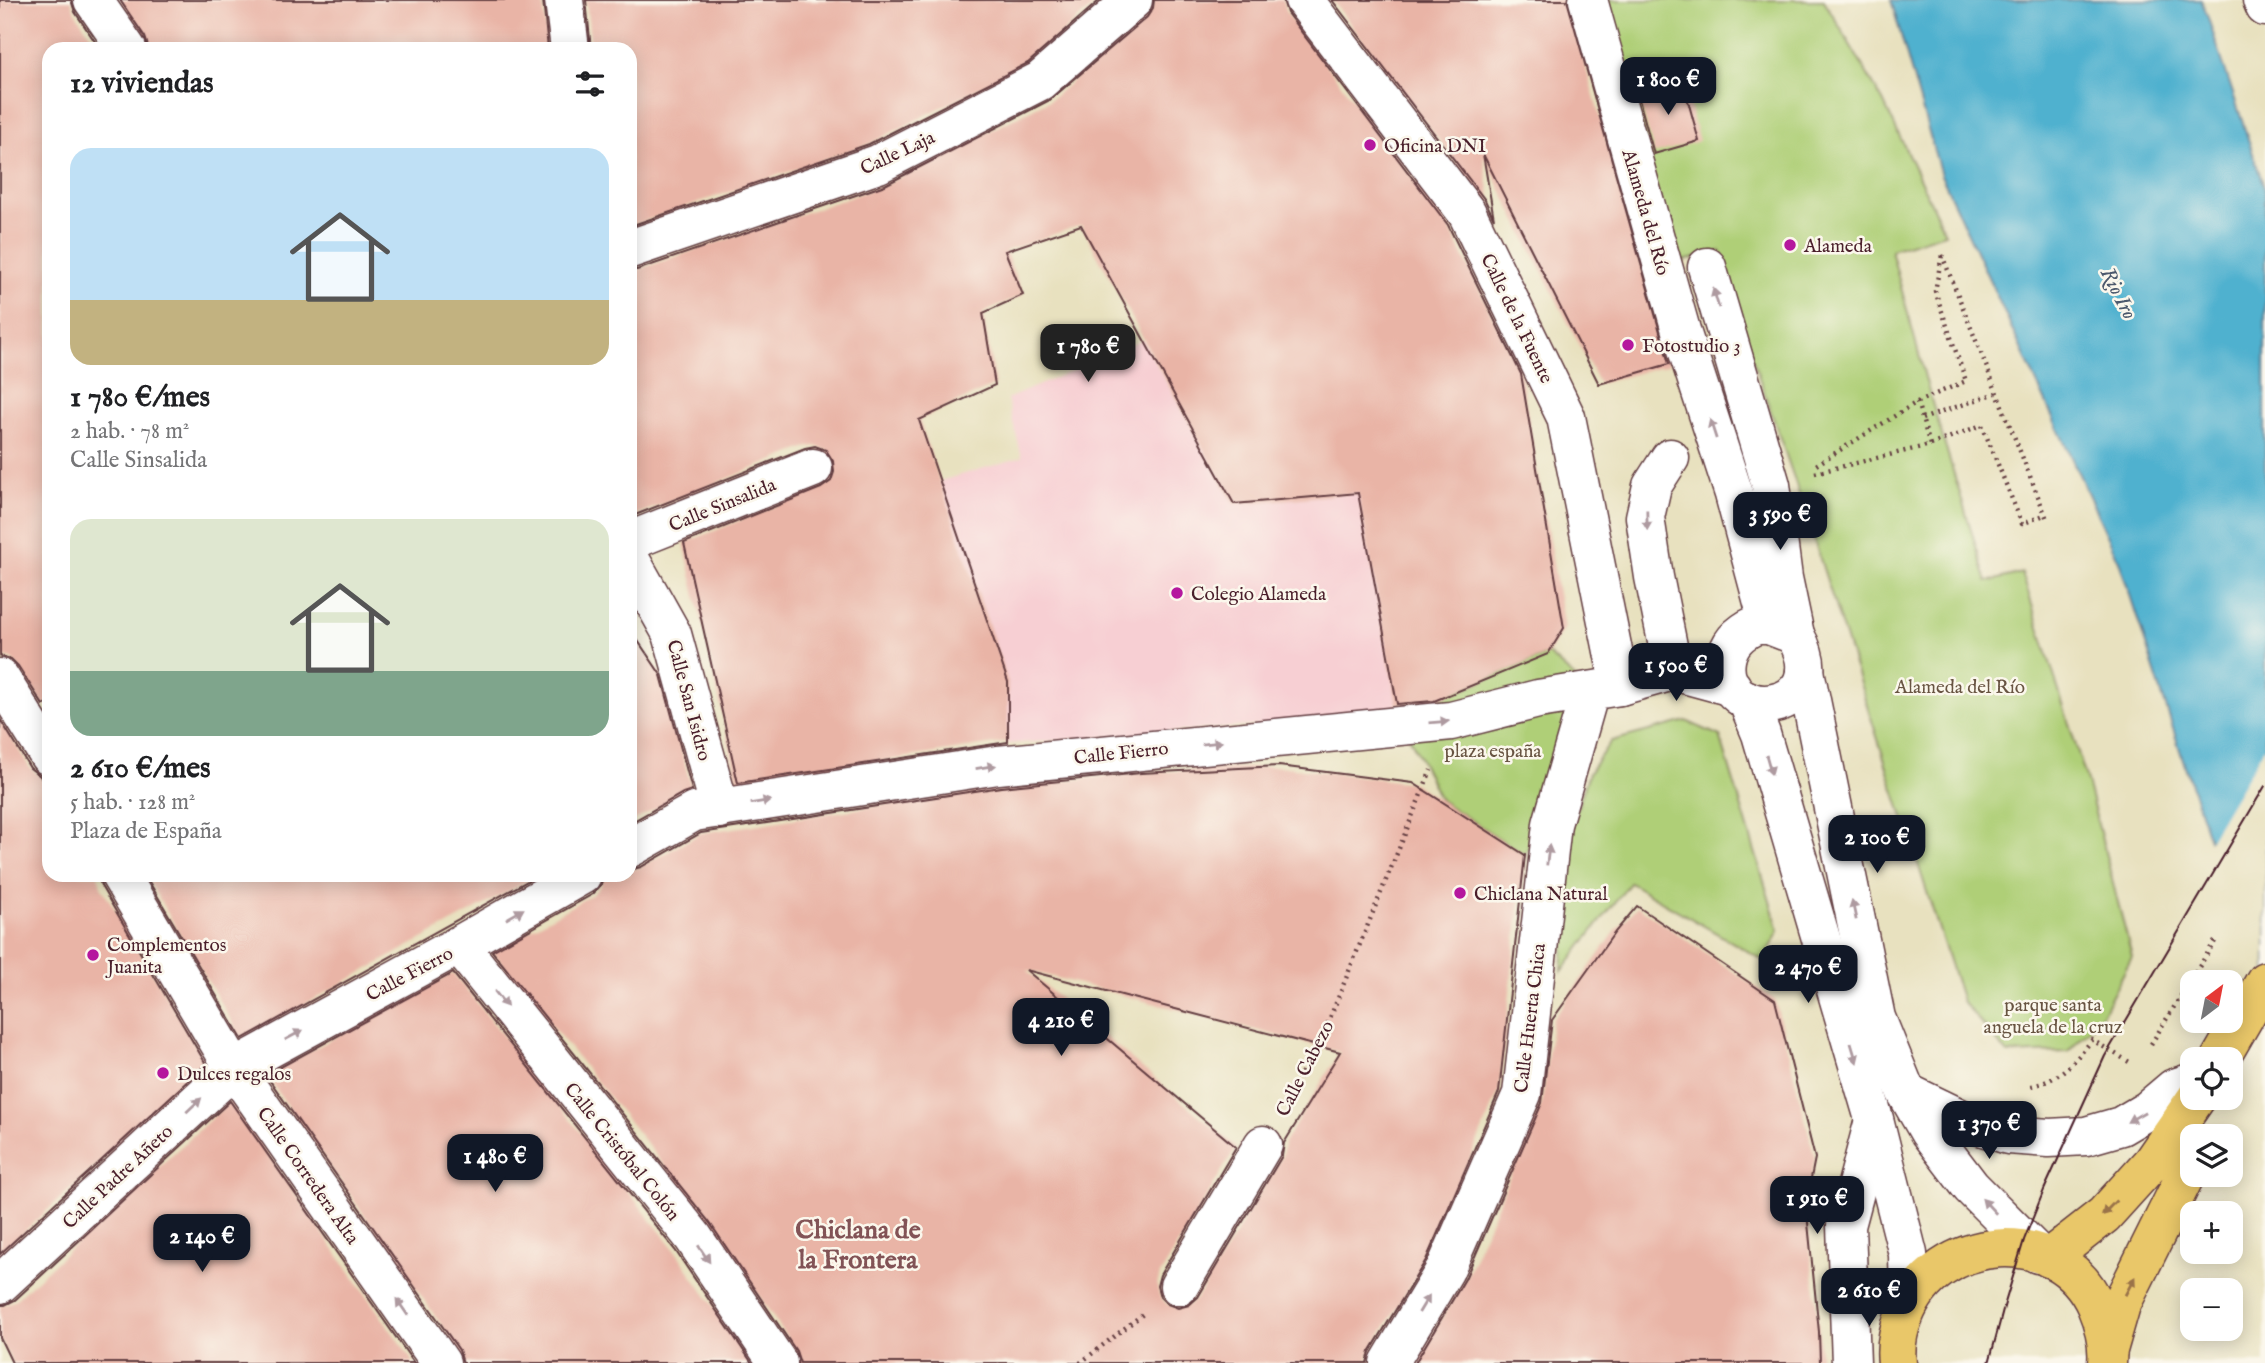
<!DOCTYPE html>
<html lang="es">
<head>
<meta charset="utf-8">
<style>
	body { margin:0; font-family:"IM FELL English",serif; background:#f2f2f2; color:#202124; height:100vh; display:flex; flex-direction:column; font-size:26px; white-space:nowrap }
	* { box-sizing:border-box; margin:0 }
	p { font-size:23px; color:#757577 }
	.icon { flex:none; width:38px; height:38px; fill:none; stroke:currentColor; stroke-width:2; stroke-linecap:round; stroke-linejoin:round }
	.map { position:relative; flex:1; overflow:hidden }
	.drawer { position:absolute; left:42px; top:42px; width:595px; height:840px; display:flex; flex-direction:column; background:#fff; border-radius:21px; box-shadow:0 4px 18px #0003 }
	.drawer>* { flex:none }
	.needle { width:46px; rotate:32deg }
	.controls { position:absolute; left:2180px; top:970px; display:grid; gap:14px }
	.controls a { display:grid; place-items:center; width:63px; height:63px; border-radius:14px; background:#fff; box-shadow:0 4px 18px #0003; font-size:35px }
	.price { position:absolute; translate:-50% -60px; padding:0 16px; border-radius:14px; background:#111827; color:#fff; font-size:23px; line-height:46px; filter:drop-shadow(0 2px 4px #0008) }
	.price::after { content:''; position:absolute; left:50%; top:42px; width:21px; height:16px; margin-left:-10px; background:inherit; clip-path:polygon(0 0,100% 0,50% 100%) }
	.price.selected { background:#222; color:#fff }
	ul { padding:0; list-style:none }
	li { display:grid; align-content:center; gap:14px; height:371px; padding:0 28px }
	li span { display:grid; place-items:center; height:217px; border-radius:21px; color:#555 }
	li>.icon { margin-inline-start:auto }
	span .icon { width:126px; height:126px; fill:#fffc; stroke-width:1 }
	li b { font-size:30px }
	h2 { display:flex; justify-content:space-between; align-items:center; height:84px; padding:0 28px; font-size:30px }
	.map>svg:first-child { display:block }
	.built { fill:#f7cfd3 }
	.green { fill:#afcf77; stroke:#7c7751; stroke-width:2 }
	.water { fill:#50b1cf; stroke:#4d687d; stroke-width:2 }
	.pier { fill:#e8e1bf }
	.building { fill:#e9b4a6; fill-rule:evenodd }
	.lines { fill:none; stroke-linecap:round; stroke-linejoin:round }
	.minor-casing { stroke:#623c41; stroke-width:41 }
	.major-casing { stroke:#623c41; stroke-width:41 }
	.path { stroke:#623c41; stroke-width:4.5; stroke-dasharray:2 5; stroke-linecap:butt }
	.minor { stroke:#fff; stroke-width:38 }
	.major { stroke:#e9c769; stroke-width:38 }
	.tram { stroke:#4a1f2b; stroke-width:2 }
	.oneway { fill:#ae9aa0 }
	.oneway2 { fill:#9a734a }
	.poi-dot { fill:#b5179e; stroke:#fbf7ec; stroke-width:2.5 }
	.labels { text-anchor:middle; stroke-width:5; stroke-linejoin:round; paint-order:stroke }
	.poi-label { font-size:19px; fill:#4a1f2b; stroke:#fbf7ec; text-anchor:start }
	.street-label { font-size:19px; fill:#4a1f2b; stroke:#fbf7ec }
	.park-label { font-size:19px; fill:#685442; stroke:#fbf7ec }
	.water-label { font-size:21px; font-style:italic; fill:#4c596d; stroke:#fbf7ec }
	.district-label { font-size:26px; font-weight:bold; fill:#825356; stroke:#fbf7ec }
</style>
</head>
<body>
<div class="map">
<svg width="2265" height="1363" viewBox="0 0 2265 1363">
	<rect width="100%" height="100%" fill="#fbf7ec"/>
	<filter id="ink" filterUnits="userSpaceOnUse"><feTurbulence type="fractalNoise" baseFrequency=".0143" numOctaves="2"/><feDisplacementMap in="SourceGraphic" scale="14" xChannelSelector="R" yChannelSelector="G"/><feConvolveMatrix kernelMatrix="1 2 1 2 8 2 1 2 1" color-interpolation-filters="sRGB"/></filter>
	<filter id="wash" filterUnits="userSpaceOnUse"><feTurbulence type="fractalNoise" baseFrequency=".00686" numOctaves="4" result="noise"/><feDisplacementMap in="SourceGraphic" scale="28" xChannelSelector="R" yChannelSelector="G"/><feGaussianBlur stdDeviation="1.57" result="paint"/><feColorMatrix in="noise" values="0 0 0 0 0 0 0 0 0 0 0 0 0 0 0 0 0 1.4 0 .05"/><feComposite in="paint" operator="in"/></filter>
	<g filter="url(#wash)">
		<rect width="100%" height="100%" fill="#e8e1bf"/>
		<polygon class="built" points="1143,340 1234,504 1358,493 1399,715 1008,744 1008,682 940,481 1022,457 1007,399"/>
		<g class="green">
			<polygon points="1591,0 1824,0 1883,101 1945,233 1891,250 1930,396 1987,582 2022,573 2086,778 2132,957 2101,1017 2068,1052 2008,1054 1962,1001 1794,478 1738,317 1721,251 1676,263"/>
			<polygon points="1548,654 1590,691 1525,855 1440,800 1399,715"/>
			<polygon points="1686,721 1720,736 1779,931 1763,960 1630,883 1562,971 1572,824 1589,773 1611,741"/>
		</g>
		<polygon class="water" points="1891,0 2201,0 2205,9 2265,190 2265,992 2207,834 2119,561 1941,175"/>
		<polygon class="pier" points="2265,746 2265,995 2262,993 2207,844"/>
		<g id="blocks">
			<g class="building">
				<polygon points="0,0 71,0 75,12 100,49 49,49 49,702 43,705 18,666 11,659 0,656"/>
				<polygon points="120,0 543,0 548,49 149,49 145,37"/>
				<polygon points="586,0 1100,0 1028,63 869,144 630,226 630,49 591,49"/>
				<polygon points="1154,0 1283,0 1287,13 1448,225 1521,374 1564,628 1548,654 1434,701 1397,704 1358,493 1234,504 1081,225 1005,251 1023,295 983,313 995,385 919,420 1008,682 1008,742 738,783 684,543 821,488 831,481 834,472 833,461 826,450 815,446 805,448 630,517 630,270 637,270 885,185 1050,100 1147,17 1153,8"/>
				<polygon points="1332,0 1567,0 1669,364 1599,384 1483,154 1494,219 1485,200"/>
				<polygon points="1682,79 1699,141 1654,154 1637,92"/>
				<polygon points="630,629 661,675 692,790 683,793 630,823"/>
				<polygon points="0,719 30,768 40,776 49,791 49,875 98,875 101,886 206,1064 0,1254"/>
				<path d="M 1279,766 L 1413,783 L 1525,855 L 1499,1092 L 1426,1260 L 1370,1352 L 1367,1363 L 800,1363 L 796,1351 L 710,1223 L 492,951 L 593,894 L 601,885 L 604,875 L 630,875 L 630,870 L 641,867 L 701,833 L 1001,787 L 1141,773 ZM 1026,970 L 1340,1052 L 1284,1143 L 1282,1156 L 1198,1297 L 1189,1305 L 1178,1308 L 1167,1304 L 1160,1297 L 1157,1286 L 1160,1275 L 1236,1147 Z"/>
				<polygon points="145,875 538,875 242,1039"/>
				<polygon points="1637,906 1775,1000 1815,1158 1806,1203 1819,1332 1820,1363 1415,1363 1465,1279 1542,1103 1552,1020 1615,932"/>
				<polygon points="453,973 675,1250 752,1363 463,1363 459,1350 266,1075"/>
				<polygon points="230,1101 414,1363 12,1363 0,1338 0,1305 5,1305 15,1300"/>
			</g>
		</g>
	</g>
	<g filter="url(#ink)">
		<use href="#blocks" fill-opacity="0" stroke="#623c41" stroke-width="2"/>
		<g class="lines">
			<defs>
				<g id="minor">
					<polyline points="93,0 127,49"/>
					<polyline points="564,0 570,49"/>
					<polyline points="1304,0 1467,213 1566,417 1620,686"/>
					<polyline points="1588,0 1682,334 1734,494 1769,625"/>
					<polyline points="2262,0 2265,7"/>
					<polyline points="630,249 878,164 1040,81 1133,0"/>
					<polyline points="1707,267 1771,485 1783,578 1795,635"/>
					<polyline points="1670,458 1652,486 1645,517 1654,577 1673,671"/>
					<polyline points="630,541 813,468"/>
					<polyline points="630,559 672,634 720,809"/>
					<path d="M 1756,625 L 1769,625 L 1795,635 C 1841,716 1716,727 1726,660 C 1729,642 1740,632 1756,625 Z"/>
					<polyline points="1805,671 1876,1018 1906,1092 1929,1132 1971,1187 2038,1254"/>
					<polyline points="0,678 49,756"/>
					<polyline points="1747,700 1761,734 1874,1119 1908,1254 1909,1302"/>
					<polyline points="630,848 694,812 998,765 1451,721 1538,699 1620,686 1673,671 1732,687"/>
					<polyline points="120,875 234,1068 441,1363"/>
					<polyline points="459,945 693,1237 778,1363"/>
					<polyline points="1906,1092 1968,1122 2008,1135 2049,1138 2086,1136 2121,1126 2148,1110 2174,1088 2193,1082"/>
					<polyline points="0,1284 234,1068 459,945 582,875"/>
					<polyline points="1179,1286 1263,1145"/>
					<polyline points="1389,1363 1445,1270 1522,1094 1552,824 1590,691"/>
					<polyline points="1851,1363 1846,1226 1873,1124"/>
				</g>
				<g id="major">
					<polyline points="2220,1059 2265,981"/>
					<polyline points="2049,1258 2104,1215 2152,1162 2197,1097"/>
					<polyline points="2108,1350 2121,1305 2193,1160"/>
					<path d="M 1897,1363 C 1895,1347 1898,1331 1904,1316 C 1936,1233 2059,1222 2096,1306 C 2104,1325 2109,1343 2107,1363"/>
				</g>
			</defs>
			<use href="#minor" class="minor-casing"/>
			<use href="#major" class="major-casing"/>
			<g class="path">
				<polyline points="1942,255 2047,519"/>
				<polyline points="1917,402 1966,381 1935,291 1942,255"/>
				<polyline points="1922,419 1996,393"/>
				<polyline points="1930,445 1982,425 2022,524 2044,515"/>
				<polyline points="1815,473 1930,445 1917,402 1816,465"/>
				<polyline points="2151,1044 2217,938"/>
				<path d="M 2031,1086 C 2059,1081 2075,1061 2092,1040 L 2131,1063"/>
				<polyline points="1285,1104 1327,1025 1431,770"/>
				<polyline points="1080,1363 1143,1314"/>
			</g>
			<use href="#minor" class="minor"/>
			<use href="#major" class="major"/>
			<polyline class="tram" points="1989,1363 2005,1303 2024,1240 2044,1190 2105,1056 2265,786"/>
		</g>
		<defs><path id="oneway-solid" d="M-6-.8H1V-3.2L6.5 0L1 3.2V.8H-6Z" transform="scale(1.75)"/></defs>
		<g class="oneway">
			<use href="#oneway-solid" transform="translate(1716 298) rotate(-106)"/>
			<use href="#oneway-solid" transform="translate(1713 429) rotate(-108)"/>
			<use href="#oneway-solid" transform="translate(1647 520) rotate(89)"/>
			<use href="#oneway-solid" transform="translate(1439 722) rotate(-5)"/>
			<use href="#oneway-solid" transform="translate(1212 743) rotate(-6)"/>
			<use href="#oneway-solid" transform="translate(1769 765) rotate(74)"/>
			<use href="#oneway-solid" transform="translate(986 767) rotate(-9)"/>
			<use href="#oneway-solid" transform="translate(761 802) rotate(-9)"/>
			<use href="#oneway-solid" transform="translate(1548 855) rotate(-83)"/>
			<use href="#oneway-solid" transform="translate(1854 910) rotate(-102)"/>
			<use href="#oneway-solid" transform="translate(515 914) rotate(-30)"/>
			<use href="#oneway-solid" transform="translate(501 999) rotate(51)"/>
			<use href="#oneway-solid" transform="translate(294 1035) rotate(-28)"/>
			<use href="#oneway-solid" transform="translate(1854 1053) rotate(73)"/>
			<use href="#oneway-solid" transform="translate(194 1105) rotate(-43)"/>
			<use href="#oneway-solid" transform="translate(2136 1117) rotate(150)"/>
			<use href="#oneway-solid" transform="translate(1989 1206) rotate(-133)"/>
			<use href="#oneway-solid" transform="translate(704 1254) rotate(56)"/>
			<use href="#oneway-solid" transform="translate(1424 1304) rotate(-59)"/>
			<use href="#oneway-solid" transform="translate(402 1307) rotate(-125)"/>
		</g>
		<g class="oneway2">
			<use href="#oneway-solid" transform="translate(2109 1208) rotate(134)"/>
			<use href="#oneway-solid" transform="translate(2130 1286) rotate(-62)"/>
		</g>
	</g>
	<g class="poi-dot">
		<circle cx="1370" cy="145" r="7"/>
		<circle cx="1790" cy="245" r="7"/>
		<circle cx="1628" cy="345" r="7"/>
		<circle cx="1177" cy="593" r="7"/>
		<circle cx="1460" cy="893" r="7"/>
		<circle cx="93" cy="955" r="7"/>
		<circle cx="163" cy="1073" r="7"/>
	</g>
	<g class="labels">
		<g class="poi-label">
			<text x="1384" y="152">Oficina DNI</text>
			<text x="1804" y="252">Alameda</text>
			<text x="1642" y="352">Fotostudio 3</text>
			<text x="1191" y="600">Colegio Alameda</text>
			<text x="1474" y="900">Chiclana Natural</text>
			<text x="107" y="951">Complementos<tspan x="107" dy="22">Juanita</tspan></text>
			<text x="177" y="1080">Dulces regalos</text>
		</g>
		<g class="street-label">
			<text transform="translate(897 152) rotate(-25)" y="7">Calle Laja</text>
			<text transform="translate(1647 212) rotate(74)" y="7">Alameda del Río</text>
			<text transform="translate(1518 318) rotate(64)" y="7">Calle de la Fuente</text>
			<text transform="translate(722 504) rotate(-22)" y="7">Calle Sinsalida</text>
			<text transform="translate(690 700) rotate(75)" y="7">Calle San Isidro</text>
			<text transform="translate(1121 752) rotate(-6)" y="7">Calle Fierro</text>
			<text transform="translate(409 973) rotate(-28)" y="7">Calle Fierro</text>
			<text transform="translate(1529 1018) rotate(-83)" y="7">Calle Huerta Chica</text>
			<text transform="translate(1304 1068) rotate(-63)" y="7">Calle Cabezo</text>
			<text transform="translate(623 1151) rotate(51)" y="7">Calle Cristóbal Colón</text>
			<text transform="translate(309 1175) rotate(55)" y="7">Calle Corredera Alta</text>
			<text transform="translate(117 1176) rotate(-43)" y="7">Calle Padre Añeto</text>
		</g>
		<g class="park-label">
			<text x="1960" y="693">Alameda del Río</text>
			<text x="1493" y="757">plaza españa</text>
			<text x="2053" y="1011">parque santa<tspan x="2053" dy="22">anguela de la cruz</tspan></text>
		</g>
		<g class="water-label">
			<text transform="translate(2119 293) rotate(63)" y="7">Rio Iro</text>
		</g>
		<g class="district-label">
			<text x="858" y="1238">Chiclana de<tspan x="858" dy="30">la Frontera</tspan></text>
		</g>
	</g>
</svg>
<div class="controls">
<a><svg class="needle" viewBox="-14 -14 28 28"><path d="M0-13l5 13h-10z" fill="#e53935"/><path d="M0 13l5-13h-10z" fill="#757577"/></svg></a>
<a><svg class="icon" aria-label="locate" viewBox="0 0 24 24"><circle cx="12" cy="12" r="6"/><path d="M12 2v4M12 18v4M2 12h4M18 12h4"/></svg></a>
<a><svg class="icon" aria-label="layers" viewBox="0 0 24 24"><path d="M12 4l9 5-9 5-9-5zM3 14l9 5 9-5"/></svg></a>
<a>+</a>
<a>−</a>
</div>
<b class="price" style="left:1668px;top:117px">1 800 €</b>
<b class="price selected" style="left:1088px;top:384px">1 780 €</b>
<b class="price" style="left:1780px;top:552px">3 590 €</b>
<b class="price" style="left:1676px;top:703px">1 500 €</b>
<b class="price" style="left:1877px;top:875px">2 100 €</b>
<b class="price" style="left:1808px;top:1005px">2 470 €</b>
<b class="price" style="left:1061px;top:1058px">4 210 €</b>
<b class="price" style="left:1989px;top:1161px">1 370 €</b>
<b class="price" style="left:495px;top:1194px">1 480 €</b>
<b class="price" style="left:1817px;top:1236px">1 910 €</b>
<b class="price" style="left:202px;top:1274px">2 140 €</b>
<b class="price" style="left:1869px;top:1328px">2 610 €</b>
<section class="drawer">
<h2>12 viviendas<svg class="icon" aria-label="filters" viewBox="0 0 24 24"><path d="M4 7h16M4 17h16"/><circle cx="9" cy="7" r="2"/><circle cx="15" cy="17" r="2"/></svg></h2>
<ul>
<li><span style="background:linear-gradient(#bfe0f5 70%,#c2b280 0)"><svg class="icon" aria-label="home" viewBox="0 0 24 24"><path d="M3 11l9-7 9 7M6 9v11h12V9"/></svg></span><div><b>1 780 €/mes</b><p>2 hab. · 78 m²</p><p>Calle Sinsalida</p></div></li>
<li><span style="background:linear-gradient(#dfe7d0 70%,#7fa58c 0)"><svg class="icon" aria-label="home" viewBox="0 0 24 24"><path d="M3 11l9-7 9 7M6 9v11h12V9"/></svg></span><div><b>2 610 €/mes</b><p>5 hab. · 128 m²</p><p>Plaza de España</p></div></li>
</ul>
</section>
</div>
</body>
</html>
